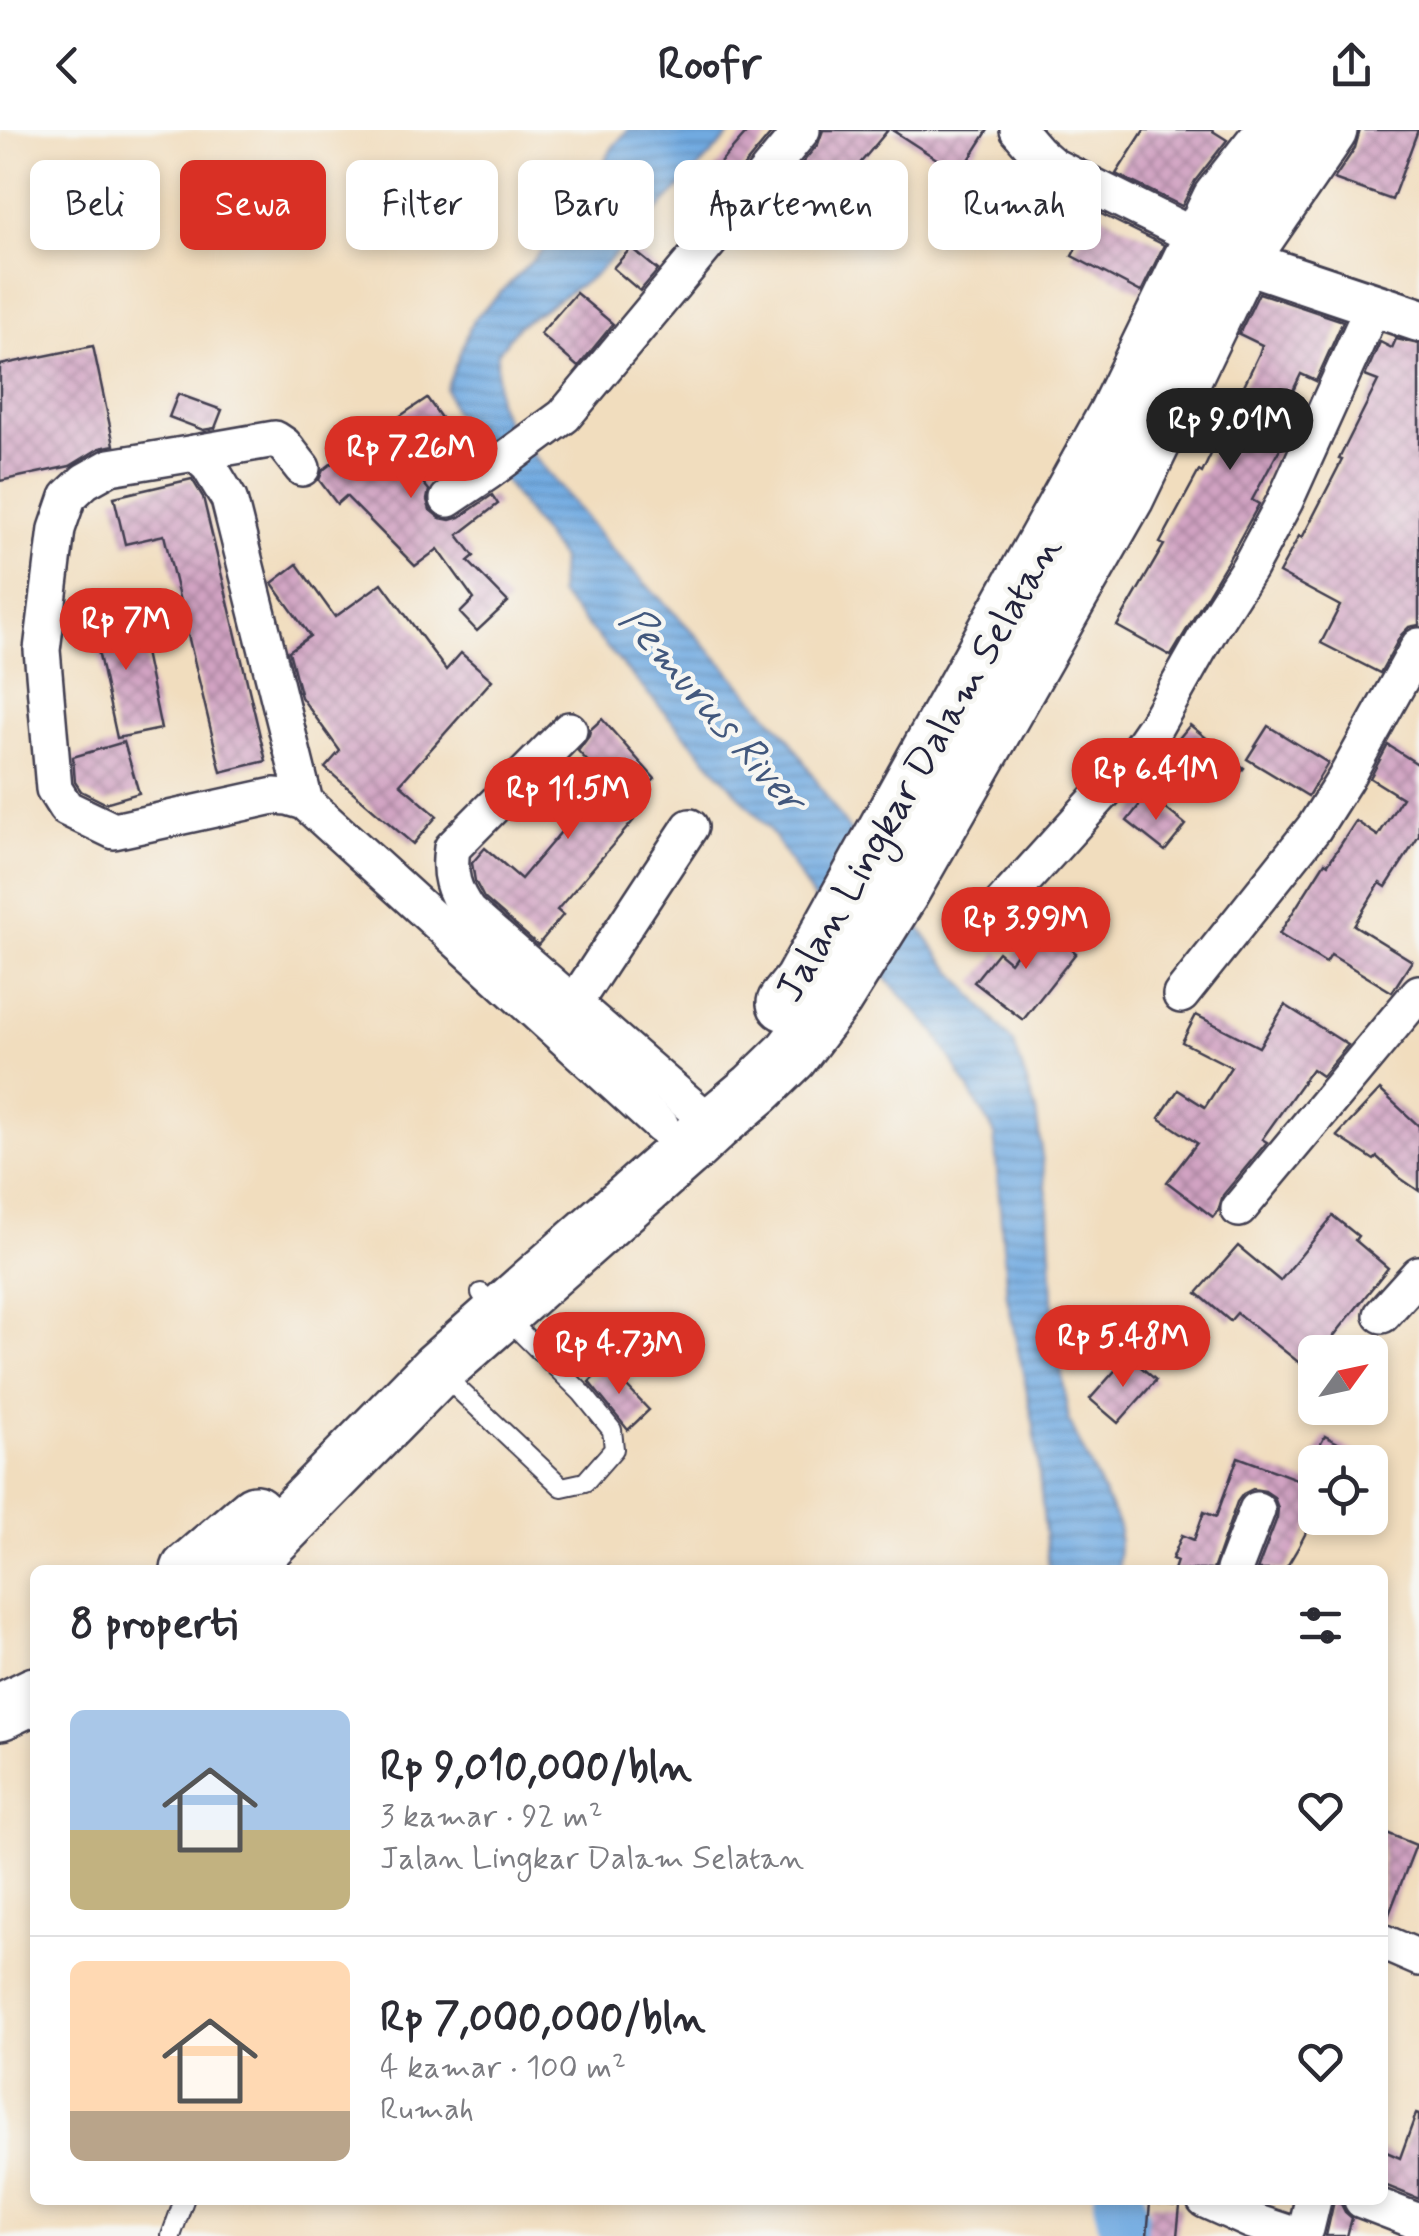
<!DOCTYPE html>
<html lang="id">
<head>
<meta charset="utf-8">
<style>
	body { margin:0; font-family:Mynerve,sans-serif; background:#f2f2f3; color:#2b2b33; height:100vh; display:flex; flex-direction:column; font-size:38px; white-space:nowrap }
	* { box-sizing:border-box; margin:0 }
	p { font-size:32px; color:#7c7c81 }
	.icon { flex:none; width:55px; height:55px; fill:none; stroke:currentColor; stroke-width:2; stroke-linecap:round; stroke-linejoin:round }
	.map { position:relative; flex:1; overflow:hidden }
	.details { position:absolute; left:30px; top:1435px; width:1358px; height:640px; display:flex; flex-direction:column; background:#fff; border-radius:15px; box-shadow:0 5px 15px #0003 }
	.details>* { flex:none }
	.banner { position:absolute; left:30px; top:30px; width:1360px; height:90px; display:flex; gap:20px }
	.needle { width:65px; rotate:57deg }
	.controls { position:absolute; left:1298px; top:1205px; display:grid; gap:20px }
	.controls a { display:grid; place-items:center; width:90px; height:90px; border-radius:15px; background:#fff; box-shadow:0 5px 15px #0003; font-size:50px }
	.price { position:absolute; translate:-50% -85px; padding:0 22px; border-radius:35px; background:#d93025; color:#fff; font-size:32px; line-height:65px; filter:drop-shadow(0 2px 5px #0008) }
	.price::after { content:''; position:absolute; left:50%; top:60px; width:30px; height:22px; margin-left:-15px; background:inherit; clip-path:polygon(0 0,100% 0,50% 100%) }
	.price.current { background:#222; color:#fff }
	ul { padding:0; list-style:none }
	li { display:flex; align-items:center; gap:30px; height:250px; padding:0 40px }
	li+li { border-top:2px solid #e1e1e2 }
	li span { display:grid; place-items:center; flex:none; width:280px; height:200px; border-radius:15px; color:#555 }
	li>.icon { margin-inline-start:auto }
	span .icon { width:120px; height:120px; fill:#fffc; stroke-width:1 }
	li b { font-size:42px }
	h2 { display:flex; justify-content:space-between; align-items:center; height:120px; padding:0 40px; font-size:42px }
	.tag { padding:0 35px; border-radius:15px; background:#fff; box-shadow:0 5px 15px #0003; font-size:35px; line-height:90px }
	.tag.current { background:#d93025; color:#fff }
	header { display:flex; justify-content:space-between; align-items:center; height:130px; padding:0 40px; background:#fff; font-size:45px; font-weight:700 }
	.map>svg:first-child { display:block }
	.water { fill:url(#water-rules); stroke:#4a668e; stroke-width:2.5 }
	.lines { fill:none; stroke-linecap:round; stroke-linejoin:round }
	.river { stroke:#71aae1; stroke-width:52 }
	.building { fill:url(#building-cross-hatch) }
	.service-casing { stroke:#413e4f; stroke-width:22 }
	.minor-casing { stroke:#413e4f; stroke-width:40 }
	.tertiary-casing { stroke:#413e4f; stroke-width:48 }
	.primary-casing { stroke:#413e4f; stroke-width:60 }
	.service { stroke:#fff; stroke-width:18 }
	.minor { stroke:#fff; stroke-width:35 }
	.tertiary { stroke:#fff; stroke-width:42 }
	.primary { stroke:#fff; stroke-width:55 }
	.labels { text-anchor:middle; stroke-width:9; stroke-linejoin:round; paint-order:stroke }
	.street-label { font-size:40px; fill:#22223b; stroke:#f6f6f2 }
	.water-label { font-size:42px; font-style:italic; fill:#42587d; stroke:#f6f6f2 }
</style>
</head>
<body>
<header><svg class="icon" aria-label="back" viewBox="0 0 24 24"><path d="M15 5l-7 7 7 7"/></svg>Roofr<svg class="icon" aria-label="share" viewBox="0 0 24 24"><path d="M12 15V3M7 8l5-5 5 5M5 13v7h14v-7"/></svg></header>
<div class="map">
<svg width="1419" height="2106" viewBox="0 0 1419 2106">
	<defs>
		<pattern id="water-rules" width="6" height="5" patternUnits="userSpaceOnUse" patternTransform="scale(2.5)"><rect width="6" height="5" fill="#71aae1"/><path d="M0 2.5h6" fill="none" stroke="#5c8ab8"/></pattern>
		<pattern id="building-cross-hatch" width="8" height="8" patternUnits="userSpaceOnUse" patternTransform="scale(2.5)"><rect width="8" height="8" fill="#d1a3c2"/><path d="M0 0l8 8M0 8l8-8" fill="none" stroke="#a9849f"/></pattern>
	</defs>
	<rect width="100%" height="100%" fill="#f6f6f2"/>
	<filter id="ink" filterUnits="userSpaceOnUse"><feTurbulence type="fractalNoise" baseFrequency=".01" numOctaves="2"/><feDisplacementMap in="SourceGraphic" scale="20" xChannelSelector="R" yChannelSelector="G"/><feConvolveMatrix kernelMatrix="1 2 1 2 8 2 1 2 1" color-interpolation-filters="sRGB"/></filter>
	<filter id="wash" filterUnits="userSpaceOnUse"><feTurbulence type="fractalNoise" baseFrequency=".0048" numOctaves="4" result="noise"/><feDisplacementMap in="SourceGraphic" scale="40" xChannelSelector="R" yChannelSelector="G"/><feGaussianBlur stdDeviation="2.25" result="paint"/><feColorMatrix in="noise" values="0 0 0 0 0 0 0 0 0 0 0 0 0 0 0 0 0 1.4 0 .05"/><feComposite in="paint" operator="in"/></filter>
	<g filter="url(#wash)">
		<rect width="100%" height="100%" fill="#f1ddbe"/>
		<polygon class="water" points="628,0 735,0 595,145 518,196 497,224 497,271 507,293 611,419 697,506 789,608 831,674 940,826 1014,914 1036,981 1049,1080 1054,1190 1069,1291 1119,1396 1118,1440 1049,1440 1034,1296 1007,1166 994,1002 936,903 815,771 770,700 559,464 561,429 453,281 446,259 473,190 562,101 613,17"/>
		<g class="lines">
			<polyline class="river" points="1119,2070 1127,2106"/>
		</g>
		<g id="blocks">
			<g class="building">
				<polygon points="749,0 774,0 705,83 682,63 698,44 705,50"/>
				<polygon points="823,0 888,0 846,50 874,74 852,100 824,75 821,78 815,73 788,105 761,82 818,14"/>
				<polygon points="892,0 988,0 960,44"/>
				<polygon points="1144,0 1211,0 1227,10 1195,51 1182,76 1116,44"/>
				<polygon points="1360,0 1418,0 1392,70 1334,49 1355,18"/>
				<polygon points="1099,83 1164,115 1141,162 1072,126 1088,95 1092,97"/>
				<polygon points="631,118 658,140 640,161 613,138"/>
				<polygon points="576,163 613,194 578,237 540,204"/>
				<polygon points="1259,163 1343,191 1316,251 1301,244 1278,292 1291,298 1252,370 1259,374 1226,434 1171,526 1117,496 1164,415 1160,413 1199,341 1202,343 1259,224 1262,215 1239,204"/>
				<polygon points="1396,209 1419,214 1419,495 1409,497 1401,505 1380,543 1321,513 1340,476 1279,443 1299,406 1302,408 1342,330 1339,329 1378,251 1365,246 1380,212 1392,218"/>
				<polygon points="93,216 114,315 100,318 70,336 0,351 0,235"/>
				<polygon points="178,264 222,280 215,298 203,300 169,287"/>
				<polygon points="427,268 446,295 440,299 447,310 409,336 429,360 427,370 430,380 440,388 450,390 460,387 492,365 498,374 458,405 474,426 468,431 508,472 477,501 460,483 474,469 438,419 415,436 346,366 337,374 319,350 323,340 379,297 381,299"/>
				<polygon points="192,349 203,367 266,631 221,642 164,405 125,414 114,367"/>
				<polygon points="297,434 335,487 382,453 446,540 461,523 492,550 400,654 437,686 413,714 325,638 340,621 301,567 289,521 310,506 272,453"/>
				<polygon points="136,479 161,599 117,608 91,488"/>
				<polygon points="602,589 655,649 621,679 634,690 557,780 563,785 538,815 484,768 475,751 472,733 485,718 521,749 605,650 578,621 589,606 590,600"/>
				<polygon points="1190,595 1244,638 1226,661 1171,618"/>
				<polygon points="1268,596 1328,633 1308,666 1247,629"/>
				<polygon points="124,612 139,663 105,673 81,661 75,652 73,627"/>
				<polygon points="1388,615 1419,635 1419,706 1386,757 1380,753 1354,795 1412,831 1392,862 1331,825 1326,833 1279,804 1325,732 1328,734 1356,691 1378,706 1402,668 1370,648"/>
				<polygon points="1148,664 1186,695 1165,721 1127,691"/>
				<polygon points="1039,793 1076,823 1023,890 974,852 998,822 1010,832"/>
				<polygon points="1285,875 1348,915 1322,946 1312,939 1262,1009 1267,1012 1223,1065 1218,1081 1213,1087 1167,1052 1197,1013 1159,988 1178,960 1205,977 1231,937 1182,912 1196,885 1259,917"/>
				<polygon points="1380,960 1419,996 1419,1061 1400,1048 1377,1027 1374,1030 1337,1006"/>
				<polygon points="1333,1086 1358,1106 1355,1110 1388,1138 1321,1222 1315,1222 1315,1230 1307,1239 1237,1183 1230,1191 1197,1163 1238,1116 1280,1151"/>
				<polygon points="1128,1226 1156,1250 1118,1293 1090,1269"/>
				<polygon points="606,1235 649,1280 628,1300 589,1252"/>
				<polygon points="1325,1306 1373,1332 1311,1332"/>
				<polygon points="1238,1327 1315,1356 1315,1385 1298,1418 1285,1440 1257,1440 1277,1388 1278,1378 1274,1367 1265,1361 1253,1359 1243,1364 1237,1372 1213,1440 1174,1440 1177,1431 1172,1429 1182,1405 1194,1410 1204,1382 1216,1387"/>
				<polygon points="1382,1701 1416,1715 1386,1792 1382,1791"/>
				<polygon points="1416,1984 1419,1985 1419,2069 1382,2054 1382,2020 1400,2028"/>
				<polygon points="1334,2071 1341,2074 1345,2082 1352,2088 1347,2106 1326,2106"/>
				<polygon points="1150,2073 1180,2076 1177,2106 1147,2106"/>
			</g>
		</g>
	</g>
	<g filter="url(#ink)">
		<use href="#blocks" fill-opacity="0" stroke="#413e4f" stroke-width="2.5"/>
		<g class="lines">
			<defs>
				<g id="service">
					<polyline points="441,1243 562,1357 585,1352 614,1319 612,1300 582,1263 481,1163"/>
					<polyline points="171,2106 184,2070"/>
				</g>
				<g id="minor">
					<polyline points="1018,0 1037,22 1053,36 1200,109"/>
					<polyline points="195,323 275,309 284,315 302,338"/>
					<polyline points="448,369 488,342 564,286 802,0"/>
					<path d="M 569,600 L 452,718 C 448,745 453,760 468,782 L 713,995"/>
					<polyline points="305,672 229,369 209,336 195,323 110,337 85,351 68,367 57,399 42,520 54,659 66,678 114,701 274,666 288,667 305,672 661,996"/>
					<polyline points="984,794 1129,634 1156,595 1212,496 1249,438 1285,371 1373,176"/>
					<polyline points="1181,865 1314,698 1345,649 1419,516"/>
					<polyline points="573,875 690,697"/>
					<polyline points="1239,1079 1419,863"/>
					<polyline points="1382,1185 1419,1144"/>
					<polyline points="1234,1440 1257,1380"/>
					<polyline points="1382,1812 1419,1828"/>
					<polyline points="1205,2070 1252,2091 1297,2106 1302,2105 1306,2099 1313,2070"/>
					<polyline points="1362,2070 1419,2092"/>
				</g>
				<polyline id="tertiary" points="1240,130 1419,190"/>
				<g id="primary">
					<polyline points="785,873 801,853 1117,283 1220,70 1275,0"/>
					<polyline points="189,1440 255,1383"/>
					<polyline points="237,1440 269,1411 437,1240 684,1022 713,995 756,959 790,926 835,867 902,760 1126,367 1240,130 1329,0"/>
					<polyline points="0,1582 35,1565"/>
				</g>
			</defs>
			<use href="#service" class="service-casing"/>
			<use href="#minor" class="minor-casing"/>
			<use href="#tertiary" class="tertiary-casing"/>
			<use href="#primary" class="primary-casing"/>
			<use href="#service" class="service"/>
			<use href="#minor" class="minor"/>
			<use href="#tertiary" class="tertiary"/>
			<use href="#primary" class="primary"/>
		</g>
	</g>
	<g class="labels">
		<g class="street-label">
			<text transform="translate(917 638) rotate(-60)" y="14">Jalan Lingkar Dalam Selatan</text>
		</g>
		<g class="water-label">
			<text transform="translate(714 578) rotate(49)" y="15">Pemurus River</text>
		</g>
	</g>
</svg>
<div class="controls">
<a><svg class="needle" viewBox="-14 -14 28 28"><path d="M0-13l5 13h-10z" fill="#e53935"/><path d="M0 13l5-13h-10z" fill="#7c7c81"/></svg></a>
<a><svg class="icon" aria-label="locate" viewBox="0 0 24 24"><circle cx="12" cy="12" r="6"/><path d="M12 2v4M12 18v4M2 12h4M18 12h4"/></svg></a>
</div>
<b class="price current" style="left:1230px;top:343px">Rp 9.01M</b>
<b class="price" style="left:411px;top:371px">Rp 7.26M</b>
<b class="price" style="left:126px;top:543px">Rp 7M</b>
<b class="price" style="left:1156px;top:693px">Rp 6.41M</b>
<b class="price" style="left:568px;top:712px">Rp 11.5M</b>
<b class="price" style="left:1026px;top:842px">Rp 3.99M</b>
<b class="price" style="left:1123px;top:1260px">Rp 5.48M</b>
<b class="price" style="left:619px;top:1267px">Rp 4.73M</b>
<div class="banner">
<a class="tag">Beli</a>
<a class="tag current">Sewa</a>
<a class="tag">Filter</a>
<a class="tag">Baru</a>
<a class="tag">Apartemen</a>
<a class="tag">Rumah</a>
</div>
<section class="details">
<h2>8 properti<svg class="icon" aria-label="filters" viewBox="0 0 24 24"><path d="M4 7h16M4 17h16"/><circle cx="9" cy="7" r="2"/><circle cx="15" cy="17" r="2"/></svg></h2>
<ul>
<li><span style="background:linear-gradient(#a9c7e8 60%,#c2b280 0)"><svg class="icon" aria-label="home" viewBox="0 0 24 24"><path d="M3 11l9-7 9 7M6 9v11h12V9"/></svg></span><div><b>Rp 9,010,000/bln</b><p>3 kamar · 92 m²</p><p>Jalan Lingkar Dalam Selatan</p></div><svg class="icon" aria-label="heart" viewBox="0 0 24 24"><path d="M12 20l-8-8c-3-5 5-10 8-4 3-6 11-1 8 4z"/></svg></li>
<li><span style="background:linear-gradient(#ffd9b3 75%,#b9a48a 0)"><svg class="icon" aria-label="home" viewBox="0 0 24 24"><path d="M3 11l9-7 9 7M6 9v11h12V9"/></svg></span><div><b>Rp 7,000,000/bln</b><p>4 kamar · 100 m²</p><p>Rumah</p></div><svg class="icon" aria-label="heart" viewBox="0 0 24 24"><path d="M12 20l-8-8c-3-5 5-10 8-4 3-6 11-1 8 4z"/></svg></li>
</ul>
</section>
</div>
</body>
</html>
